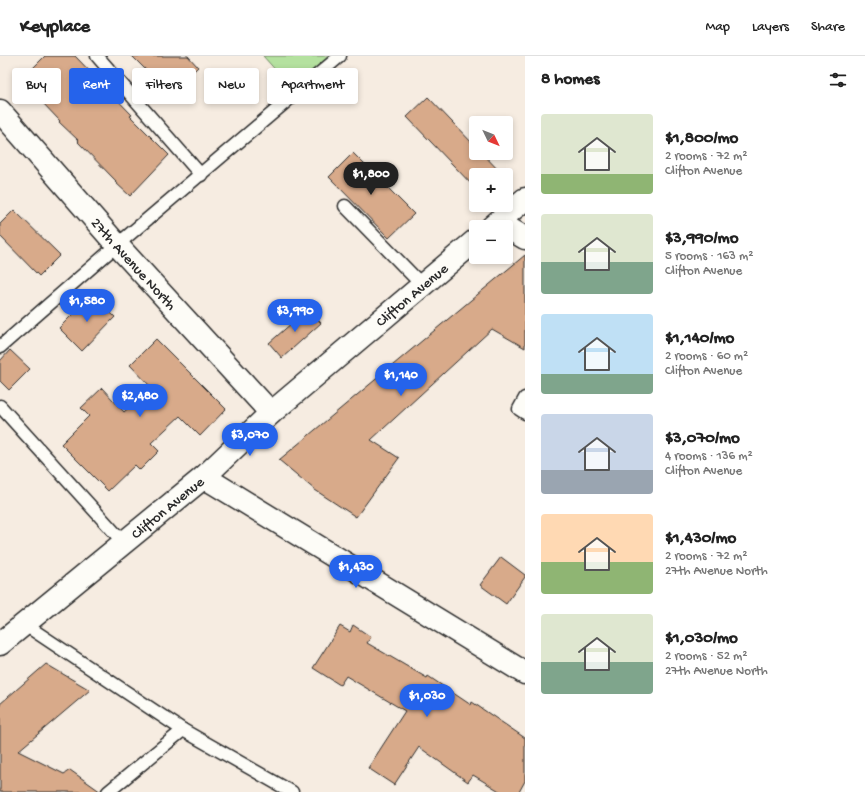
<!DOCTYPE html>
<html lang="en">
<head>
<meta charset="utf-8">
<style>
	body { margin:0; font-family:"Gochi Hand",sans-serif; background:#f2f2f2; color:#222; height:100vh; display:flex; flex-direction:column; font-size:15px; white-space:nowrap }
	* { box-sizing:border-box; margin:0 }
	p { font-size:13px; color:#767676 }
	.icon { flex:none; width:22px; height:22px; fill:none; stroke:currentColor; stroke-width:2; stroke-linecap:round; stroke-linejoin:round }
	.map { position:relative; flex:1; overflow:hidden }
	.sheet { display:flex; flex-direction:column; background:#fff; width:340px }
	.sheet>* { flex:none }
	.banner { position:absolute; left:12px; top:12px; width:380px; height:36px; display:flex; gap:8px }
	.needle { width:26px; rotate:133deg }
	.buttons { position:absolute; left:469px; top:60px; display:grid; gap:8px }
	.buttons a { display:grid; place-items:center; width:44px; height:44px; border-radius:4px; background:#fff; box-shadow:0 2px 6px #0003; font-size:20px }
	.price { position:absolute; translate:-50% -34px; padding:0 9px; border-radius:14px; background:#2563eb; color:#fff; font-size:13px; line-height:26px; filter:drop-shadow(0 1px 2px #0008) }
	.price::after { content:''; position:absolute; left:50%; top:24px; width:12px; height:9px; margin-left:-6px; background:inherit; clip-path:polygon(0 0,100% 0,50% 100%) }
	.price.on { background:#222; color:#fff }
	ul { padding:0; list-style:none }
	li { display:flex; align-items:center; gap:12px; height:100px; padding:0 16px }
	li span { display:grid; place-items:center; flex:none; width:112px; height:80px; border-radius:4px; color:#555 }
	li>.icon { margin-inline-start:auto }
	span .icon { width:48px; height:48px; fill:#fffc; stroke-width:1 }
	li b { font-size:17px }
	h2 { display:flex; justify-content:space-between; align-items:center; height:48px; padding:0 16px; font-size:17px }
	.tag { padding:0 14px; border-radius:4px; background:#fff; box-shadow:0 2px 6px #0003; font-size:14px; line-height:36px }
	.tag.on { background:#2563eb; color:#fff }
	header { display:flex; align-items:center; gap:24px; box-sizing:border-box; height:56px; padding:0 20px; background:#fff; border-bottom:1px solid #e0e0e0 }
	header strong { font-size:19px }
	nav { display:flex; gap:22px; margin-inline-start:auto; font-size:14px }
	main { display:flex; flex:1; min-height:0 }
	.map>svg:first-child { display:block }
	.green { fill:#b4e19f; stroke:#708665 }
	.building { fill:#d8aa8a; stroke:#2b2b2b }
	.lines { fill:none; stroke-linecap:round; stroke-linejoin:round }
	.lane-casing { stroke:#2b2b2b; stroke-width:15 }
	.street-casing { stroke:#2b2b2b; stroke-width:25 }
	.secondary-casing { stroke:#2b2b2b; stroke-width:25 }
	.lane { stroke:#fdfcf7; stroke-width:12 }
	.street { stroke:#fdfcf7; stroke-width:22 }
	.secondary { stroke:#fdfcf7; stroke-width:22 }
	.labels { text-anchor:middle; stroke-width:3; stroke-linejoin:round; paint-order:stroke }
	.street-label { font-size:15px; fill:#2b2b2b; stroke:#fdfcf7 }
</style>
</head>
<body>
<header>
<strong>Keyplace</strong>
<nav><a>Map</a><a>Layers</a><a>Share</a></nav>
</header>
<main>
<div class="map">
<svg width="525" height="736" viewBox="0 0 525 736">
	<rect width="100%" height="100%" fill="#f6ece1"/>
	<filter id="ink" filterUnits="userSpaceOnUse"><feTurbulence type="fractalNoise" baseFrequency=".025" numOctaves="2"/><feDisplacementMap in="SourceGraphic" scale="8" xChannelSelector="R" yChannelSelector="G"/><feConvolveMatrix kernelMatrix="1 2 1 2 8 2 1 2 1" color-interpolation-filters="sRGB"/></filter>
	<g filter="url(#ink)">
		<polygon class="green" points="263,0 340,0 297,38"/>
		<g class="building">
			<polygon points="45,0 75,0 132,59 130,60 169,99 130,140 115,126 116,125 78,86 79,85 59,66 60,65 21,24"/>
			<polygon points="132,0 188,0 198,11 170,38"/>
			<polygon points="428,41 476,91 476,97 482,97 503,119 476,119 476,133 407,61"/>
			<polygon points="353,97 414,158 389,182 329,121"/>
			<polygon points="14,154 60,199 39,220 0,180 0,168"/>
			<polygon points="525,199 525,292 492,273 371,384 399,402 356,461 315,434 279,404"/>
			<polygon points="92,239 115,261 82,295 59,272"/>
			<polygon points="308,253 321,267 282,302 269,287"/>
			<polygon points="156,283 226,353 200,380 180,360 151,387 159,395 140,414 135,409 108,435 61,388 89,360 81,352 102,332 124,356 151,331 130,309"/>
			<polygon points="10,294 30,313 9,334 0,325 0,305"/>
			<polygon points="501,501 525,519 525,521 506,548 480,529"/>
			<polygon points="353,569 371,581 367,587 427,622 428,620 471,649 472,646 525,682 525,725 519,736 501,736 473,719 468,726 419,691 394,729 368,712 405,655 346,620 340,629 313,612 340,570 350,576"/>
			<polygon points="46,608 90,634 18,695 64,718 70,714 101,736 0,736 0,648"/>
		</g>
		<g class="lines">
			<defs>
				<g id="lane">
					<polyline points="97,0 201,119"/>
					<polyline points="345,150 422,229"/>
					<polyline points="0,291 117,189 340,0"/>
					<polyline points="525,342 519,353 525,357"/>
					<polyline points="0,350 124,487"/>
					<polyline points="24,568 183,674 292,736"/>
					<polyline points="108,736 183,674"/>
				</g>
				<g id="street">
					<path id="s1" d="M 0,55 L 117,189 L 271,357"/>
					<polyline points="498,166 525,182"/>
					<polyline points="204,421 525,617"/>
				</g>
				<g id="secondary">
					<polyline points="492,171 525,143"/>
					<path id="s2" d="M 0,588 L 204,421 L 271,357 L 476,184"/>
				</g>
			</defs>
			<use href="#lane" class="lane-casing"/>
			<use href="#street" class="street-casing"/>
			<use href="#secondary" class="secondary-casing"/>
			<use href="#lane" class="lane"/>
			<use href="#street" class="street"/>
			<use href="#secondary" class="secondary"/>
		</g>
	</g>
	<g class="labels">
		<g class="street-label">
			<text dy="5" stroke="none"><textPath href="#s1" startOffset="203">27th Avenue North</textPath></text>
			<text dy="5" stroke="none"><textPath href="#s2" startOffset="540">Clifton Avenue</textPath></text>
			<text dy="5" stroke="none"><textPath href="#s2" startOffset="216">Clifton Avenue</textPath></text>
		</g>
	</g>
</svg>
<div class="buttons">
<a><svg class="needle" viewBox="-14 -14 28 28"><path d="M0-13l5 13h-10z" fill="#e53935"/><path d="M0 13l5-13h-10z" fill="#767676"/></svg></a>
<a>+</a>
<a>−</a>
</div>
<b class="price on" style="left:371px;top:140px">$1,800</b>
<b class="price" style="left:87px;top:267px">$1,580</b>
<b class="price" style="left:295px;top:277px">$3,990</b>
<b class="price" style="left:401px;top:341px">$1,140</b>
<b class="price" style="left:140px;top:362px">$2,480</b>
<b class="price" style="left:250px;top:401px">$3,070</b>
<b class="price" style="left:356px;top:533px">$1,430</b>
<b class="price" style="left:427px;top:662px">$1,030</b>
<div class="banner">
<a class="tag">Buy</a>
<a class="tag on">Rent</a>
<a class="tag">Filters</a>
<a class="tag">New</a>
<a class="tag">Apartment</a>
</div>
</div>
<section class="sheet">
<h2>8 homes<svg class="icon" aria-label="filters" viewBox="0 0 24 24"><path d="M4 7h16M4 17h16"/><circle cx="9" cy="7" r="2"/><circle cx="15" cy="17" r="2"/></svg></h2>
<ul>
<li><span style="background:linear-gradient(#dfe7d0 75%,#8fb573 0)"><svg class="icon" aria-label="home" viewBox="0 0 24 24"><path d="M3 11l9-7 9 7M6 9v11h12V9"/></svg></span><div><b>$1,800/mo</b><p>2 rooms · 72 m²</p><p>Clifton Avenue</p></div></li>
<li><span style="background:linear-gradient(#dfe7d0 60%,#7fa58c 0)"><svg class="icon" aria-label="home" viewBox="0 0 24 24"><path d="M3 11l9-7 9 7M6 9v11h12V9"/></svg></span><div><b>$3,990/mo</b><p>5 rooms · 163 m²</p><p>Clifton Avenue</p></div></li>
<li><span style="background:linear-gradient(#bfe0f5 75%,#7fa58c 0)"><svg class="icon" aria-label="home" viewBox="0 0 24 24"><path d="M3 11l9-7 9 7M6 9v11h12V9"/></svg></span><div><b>$1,140/mo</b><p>2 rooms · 60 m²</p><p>Clifton Avenue</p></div></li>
<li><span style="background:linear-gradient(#c9d6e8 70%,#9aa5b1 0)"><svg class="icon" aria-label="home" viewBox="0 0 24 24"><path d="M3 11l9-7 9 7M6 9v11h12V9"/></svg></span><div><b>$3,070/mo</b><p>4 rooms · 136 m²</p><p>Clifton Avenue</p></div></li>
<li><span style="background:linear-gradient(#ffd9b3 60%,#8fb573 0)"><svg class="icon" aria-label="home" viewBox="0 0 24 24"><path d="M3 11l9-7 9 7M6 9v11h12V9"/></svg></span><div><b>$1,430/mo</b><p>2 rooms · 72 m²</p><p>27th Avenue North</p></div></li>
<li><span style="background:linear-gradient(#dfe7d0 60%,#7fa58c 0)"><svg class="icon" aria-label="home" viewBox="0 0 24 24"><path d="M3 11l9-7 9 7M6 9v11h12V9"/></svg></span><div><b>$1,030/mo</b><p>2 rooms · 52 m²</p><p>27th Avenue North</p></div></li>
</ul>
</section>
</main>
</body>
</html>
